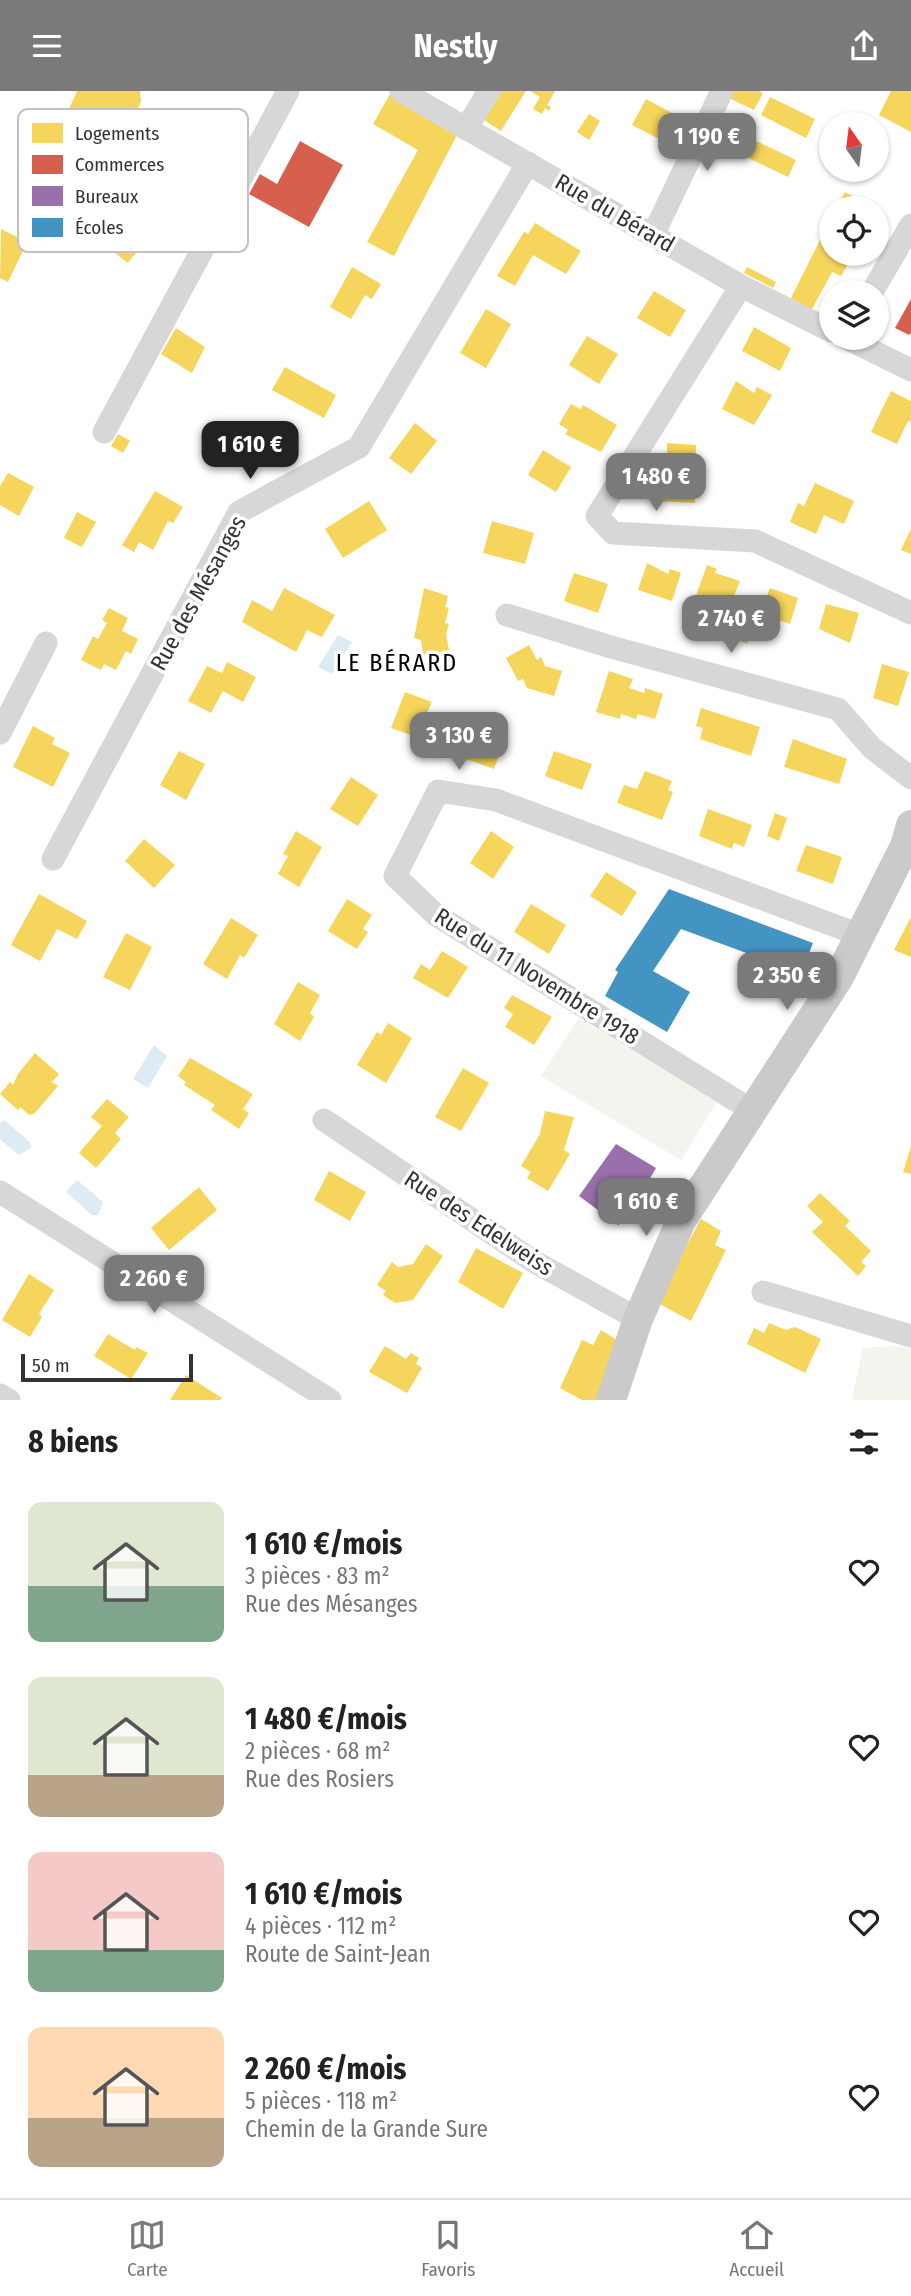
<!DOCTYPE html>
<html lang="fr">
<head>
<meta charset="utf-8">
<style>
	body { margin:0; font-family:"Fira Sans Condensed",sans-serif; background:#f2f2f2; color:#222; height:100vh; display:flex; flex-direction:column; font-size:26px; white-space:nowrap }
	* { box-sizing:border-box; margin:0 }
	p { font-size:23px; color:#767676 }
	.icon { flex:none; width:38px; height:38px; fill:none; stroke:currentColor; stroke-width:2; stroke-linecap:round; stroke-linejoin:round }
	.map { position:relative; height:1309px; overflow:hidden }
	.panel { display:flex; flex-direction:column; background:#fff; flex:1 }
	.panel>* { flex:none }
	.needle { width:46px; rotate:346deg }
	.tools { position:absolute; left:819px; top:21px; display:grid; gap:14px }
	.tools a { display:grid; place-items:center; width:70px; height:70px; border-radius:50%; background:#fff; box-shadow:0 2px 5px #0004; font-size:35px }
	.scale { position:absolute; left:21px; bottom:18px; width:172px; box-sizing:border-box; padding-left:7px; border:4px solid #333; border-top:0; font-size:19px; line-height:24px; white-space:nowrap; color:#333; -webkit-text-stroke:5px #fff; paint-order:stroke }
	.price { position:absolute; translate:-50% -60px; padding:0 16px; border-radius:14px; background:#7a7a7a; color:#fff; font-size:23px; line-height:46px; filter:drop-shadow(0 2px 4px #0008) }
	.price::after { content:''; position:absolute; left:50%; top:42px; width:21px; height:16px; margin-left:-10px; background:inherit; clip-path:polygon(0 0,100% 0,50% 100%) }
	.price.selected { background:#222; color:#fff }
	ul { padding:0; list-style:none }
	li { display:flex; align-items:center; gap:21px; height:175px; padding:0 28px }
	li span { display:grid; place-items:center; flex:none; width:196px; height:140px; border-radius:14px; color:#555 }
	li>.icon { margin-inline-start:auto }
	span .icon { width:84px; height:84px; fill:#fffc; stroke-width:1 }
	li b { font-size:30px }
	h2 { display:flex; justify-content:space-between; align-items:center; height:84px; padding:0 28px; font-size:30px }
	header { display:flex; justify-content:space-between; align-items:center; height:91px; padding:0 28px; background:#7a7a7a; color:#fff; font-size:32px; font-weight:700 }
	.dock { display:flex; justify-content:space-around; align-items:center; height:98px; border-top:2px solid #e0e0e0; background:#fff; font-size:19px; color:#767676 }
	.dock a { display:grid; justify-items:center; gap:4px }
	.dock .selected { color:#7a7a7a }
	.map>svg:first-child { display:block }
	.green { fill:#f1f5ed }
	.water { fill:#ddebf3 }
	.homes { fill:#f6d55c }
	.shops { fill:#d6604d }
	.offices { fill:#9970ab }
	.schools { fill:#4393c3 }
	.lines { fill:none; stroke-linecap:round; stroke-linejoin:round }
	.minor { stroke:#d7d7d7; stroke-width:23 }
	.major { stroke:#cacaca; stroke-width:30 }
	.labels { text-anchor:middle; stroke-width:7; stroke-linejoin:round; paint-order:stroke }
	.street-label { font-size:23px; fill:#333; stroke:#fff }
	.neighbourhood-label { font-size:24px; letter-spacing:2px; fill:#000; stroke:#fff }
	.key { fill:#fff; stroke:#c2c2c2; stroke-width:2 }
	.key-label { font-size:19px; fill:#333 }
</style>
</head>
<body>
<header><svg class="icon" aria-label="menu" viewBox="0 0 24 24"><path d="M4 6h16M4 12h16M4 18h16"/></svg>Nestly<svg class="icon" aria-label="share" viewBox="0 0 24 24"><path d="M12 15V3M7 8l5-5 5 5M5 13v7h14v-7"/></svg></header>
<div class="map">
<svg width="911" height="1309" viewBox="0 0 911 1309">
	<rect width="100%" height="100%" fill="#fff"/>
	<g class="green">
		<polygon points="579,927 717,1011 681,1069 541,985"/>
		<polygon points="892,1255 911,1257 911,1309 852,1309 863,1257"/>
	</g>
	<g class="water">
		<polygon points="338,544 352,551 332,583 318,576"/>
		<polygon points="154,954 167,965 148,997 133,988"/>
		<polygon points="4,1029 30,1051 31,1057 19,1064 0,1048 0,1033"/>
		<polygon points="77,1089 103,1111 98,1124 92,1124 66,1101"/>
	</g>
	<g class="homes">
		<polygon points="77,0 140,0 141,11 101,93 46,69"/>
		<polygon points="501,0 526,0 501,40 484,29"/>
		<polygon points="530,0 555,0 547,14 551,16 549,20 545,17 542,23 533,18 540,6"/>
		<polygon points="732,0 759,0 763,2 754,19 729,7"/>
		<polygon points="891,0 911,0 911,41 879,24"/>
		<polygon points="390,3 457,44 394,165 367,151 418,59 373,33"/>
		<polygon points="770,6 815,28 806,47 761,24"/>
		<polygon points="646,8 674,23 661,49 632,34"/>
		<polygon points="589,23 600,30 589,49 577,41"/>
		<polygon points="224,32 250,45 231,79 206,66"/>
		<polygon points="721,34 741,45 731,64 711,53"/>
		<polygon points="750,47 796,69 788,86 742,64"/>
		<polygon points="845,101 860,109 856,117 836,117"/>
		<polygon points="130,119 154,139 128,172 103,153"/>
		<polygon points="831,127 831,163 842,163 839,167 849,171 841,185 832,181 811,220 791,207"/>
		<polygon points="535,132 581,160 566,183 533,164 515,195 497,185 524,141 528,143"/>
		<polygon points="1,138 27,151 8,191 0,187"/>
		<polygon points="352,176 381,193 372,208 365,204 351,228 330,216"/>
		<polygon points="747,176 776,191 773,197 744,182"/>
		<polygon points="654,200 686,219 670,246 637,227"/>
		<polygon points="486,218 511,233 486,277 460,262"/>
		<polygon points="754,236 791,257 780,280 742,260"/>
		<polygon points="176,237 205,256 192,282 161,263"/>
		<polygon points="587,245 618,263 599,293 569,274"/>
		<polygon points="285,276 336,304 324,327 272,299"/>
		<polygon points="736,290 754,302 757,296 772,304 754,334 722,318"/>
		<polygon points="891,300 911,310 911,331 908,330 897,353 871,341"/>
		<polygon points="571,313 581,318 583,314 617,334 601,361 565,343 568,339 559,333"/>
		<polygon points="415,332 437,350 411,383 389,367"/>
		<polygon points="118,343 130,350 123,362 111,355"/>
		<polygon points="667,352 696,354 695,412 656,410 657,385 667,386"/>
		<polygon points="543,359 571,376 556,401 528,384"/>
		<polygon points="8,382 34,396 19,425 0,414 0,395"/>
		<polygon points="815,392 854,410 844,433 824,424 816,443 790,431 798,412 804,415"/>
		<polygon points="155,400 183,416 173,432 168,430 153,459 139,451 134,461 122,454"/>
		<polygon points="369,410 387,439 343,467 325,438"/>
		<polygon points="77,421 96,431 82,456 64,447"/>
		<polygon points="492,430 534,442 525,473 483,462"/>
		<polygon points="911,438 911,463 901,459"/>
		<polygon points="647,472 668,483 670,478 681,482 672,510 638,499"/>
		<polygon points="707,474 717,478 715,482 740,490 723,532 691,519"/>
		<polygon points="574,482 608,493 598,522 564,510"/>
		<polygon points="284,497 335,524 322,546 307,539 296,561 242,531 252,509 272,520"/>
		<polygon points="424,497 448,505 445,516 449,517 445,532 449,533 446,543 449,559 429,564 423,562 421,549 414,547"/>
		<polygon points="770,497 798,507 790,533 760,522"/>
		<polygon points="826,513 859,522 850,552 819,538"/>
		<polygon points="109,517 128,527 122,540 138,548 131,563 126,560 116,579 104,573 101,579 81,569 93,545 98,548 107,532 102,529"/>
		<polygon points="742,530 753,533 747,553 736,548"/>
		<polygon points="529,554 537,569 541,566 545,575 562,580 554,605 527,597 523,588 518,590 506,567"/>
		<polygon points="227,571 256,586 243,611 223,600 211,622 188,610 207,575 222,582"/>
		<polygon points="882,573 909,581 898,615 873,607"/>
		<polygon points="609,580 633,588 629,597 644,602 645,597 663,603 655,628 638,623 636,628 621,623 620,628 596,621"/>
		<polygon points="405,601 432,611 416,646 391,637"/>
		<polygon points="701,617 760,636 751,665 700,648 703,637 696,635"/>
		<polygon points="481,630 508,640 494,678 466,668"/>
		<polygon points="33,635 55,647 52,653 70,662 53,696 13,676"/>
		<polygon points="793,648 847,668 839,693 784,676"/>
		<polygon points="179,660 205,673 186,709 160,694"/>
		<polygon points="554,660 592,673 582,699 545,685"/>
		<polygon points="645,680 672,690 668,699 673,701 662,729 617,712 624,694 637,698"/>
		<polygon points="351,686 378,704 358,735 330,718"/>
		<polygon points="708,718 752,734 744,756 734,752 732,758 699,745"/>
		<polygon points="775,722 787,727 779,750 767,745"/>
		<polygon points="296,740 322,756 299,796 278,783 288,765 283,763"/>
		<polygon points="491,740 514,756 493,788 470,772"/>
		<polygon points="144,748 175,774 154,797 125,770"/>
		<polygon points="806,754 842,766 833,793 796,780"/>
		<polygon points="606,781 637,801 622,825 590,805"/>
		<polygon points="39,803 87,830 77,848 57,838 40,870 11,854"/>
		<polygon points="347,808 372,824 363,838 368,841 357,858 328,840"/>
		<polygon points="531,813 566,834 549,863 514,841"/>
		<polygon points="911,826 911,866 894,859"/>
		<polygon points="231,827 258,844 244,867 240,864 227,888 203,873"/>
		<polygon points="126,842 152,856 130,899 103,886"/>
		<polygon points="442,860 468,876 448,907 413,887 421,873 430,879"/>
		<polygon points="298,891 320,904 310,922 314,926 300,950 274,933"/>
		<polygon points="512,904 552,926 534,954 505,936 513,923 504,917"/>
		<polygon points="388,932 412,947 386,992 357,974 377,941 381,944"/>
		<polygon points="35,962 59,983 52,991 58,995 34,1023 29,1024 20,1016 18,1019 0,1003 10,991 13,994 18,983"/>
		<polygon points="190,967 253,1003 243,1018 249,1022 239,1038 211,1019 215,1014 184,994 186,991 178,985"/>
		<polygon points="463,977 489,992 461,1040 435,1026"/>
		<polygon points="107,1008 129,1026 115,1042 121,1048 96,1077 79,1062 102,1035 91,1026"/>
		<polygon points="545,1020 574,1026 564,1059 570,1063 548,1100 527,1087 531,1081 521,1075 540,1043"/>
		<polygon points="911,1055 911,1083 903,1081"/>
		<polygon points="329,1080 366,1101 350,1130 314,1109"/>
		<polygon points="199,1096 217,1119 169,1159 151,1137"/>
		<polygon points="820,1102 850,1130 845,1135 871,1160 861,1171 866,1175 858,1185 812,1141 823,1131 807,1115"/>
		<polygon points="701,1128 721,1140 715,1154 726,1159 691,1230 656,1211"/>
		<polygon points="426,1153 443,1165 413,1209 395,1212 383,1204 386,1200 377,1194 392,1171 398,1176 413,1173"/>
		<polygon points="476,1157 523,1182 503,1218 458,1191"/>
		<polygon points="29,1183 54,1199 39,1223 42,1226 30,1246 2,1229"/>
		<polygon points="769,1232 786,1239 795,1236 821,1248 805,1282 747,1253 754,1237 764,1242"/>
		<polygon points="601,1239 617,1249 598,1309 582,1309 560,1297 582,1249 593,1254"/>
		<polygon points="108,1243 135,1259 136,1256 148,1262 131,1288 94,1265"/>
		<polygon points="385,1255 406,1268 411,1262 419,1267 416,1273 422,1277 407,1302 369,1281"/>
		<polygon points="186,1284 222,1307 220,1309 170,1309"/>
	</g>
	<g class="shops">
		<polygon points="300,50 343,74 309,136 249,103 260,83 277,93"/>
		<polygon points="911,208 911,242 909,244 895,237"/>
	</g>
	<polygon class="offices" points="616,1053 656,1077 626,1129 618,1134 579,1105"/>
	<polygon class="schools" points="669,798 813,852 801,882 681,838 653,880 690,901 667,941 605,905 618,881 615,879"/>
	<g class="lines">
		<g class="minor">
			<polyline points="401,0 741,195 831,240"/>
			<polyline points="466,38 489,0"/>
			<polyline points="653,144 722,0"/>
			<polyline points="741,195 597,425 613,442 755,450 911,522"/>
			<polyline points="872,201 911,134"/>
			<polyline points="846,247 911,279"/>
			<polyline points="104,341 288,0"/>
			<polyline points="507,524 611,556 838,618 872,657 911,687"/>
			<polyline points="0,642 46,552"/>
			<polyline points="53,768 239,421 359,356 528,72"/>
			<polyline points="753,1020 436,824 395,785 438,700 496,709 860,844"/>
			<polyline points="324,1029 533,1170 638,1228"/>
			<polyline points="0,1101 330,1309"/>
			<polyline points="763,1201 911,1245"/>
			<polyline points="0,1304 9,1309"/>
		</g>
		<polyline class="major" points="611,1309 638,1228 681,1130 839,886 905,755 911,734"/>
	</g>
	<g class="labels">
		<g class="street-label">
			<text transform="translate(615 122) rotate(30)" y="8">Rue du Bérard</text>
			<text transform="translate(198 502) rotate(-61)" y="8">Rue des Mésanges</text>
			<text transform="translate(537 885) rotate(32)" y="8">Rue du 11 Novembre 1918</text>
			<text transform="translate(479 1132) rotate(33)" y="8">Rue des Edelweiss</text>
		</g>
		<g class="neighbourhood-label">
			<text x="397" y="580">LE BÉRARD</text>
		</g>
	</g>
	<rect x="18" y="18" width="230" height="143" rx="10" class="key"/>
	<rect x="32" y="32" width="31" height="20" fill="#f6d55c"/>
	<rect x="32" y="64" width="31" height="19" fill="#d6604d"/>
	<rect x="32" y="95" width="31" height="20" fill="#9970ab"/>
	<rect x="32" y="127" width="31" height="19" fill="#4393c3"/>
	<g class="key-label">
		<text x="75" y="49">Logements</text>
		<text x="75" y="80">Commerces</text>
		<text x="75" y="112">Bureaux</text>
		<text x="75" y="143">Écoles</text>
	</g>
</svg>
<div class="tools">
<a><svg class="needle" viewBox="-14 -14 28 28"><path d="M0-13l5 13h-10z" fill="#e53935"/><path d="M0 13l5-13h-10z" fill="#767676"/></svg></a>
<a><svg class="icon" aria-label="locate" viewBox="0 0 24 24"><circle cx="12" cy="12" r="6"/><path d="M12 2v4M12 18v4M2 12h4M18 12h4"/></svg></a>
<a><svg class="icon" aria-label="layers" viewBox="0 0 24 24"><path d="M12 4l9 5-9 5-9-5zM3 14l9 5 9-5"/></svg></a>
</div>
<div class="scale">50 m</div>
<b class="price" style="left:707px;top:82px">1 190 €</b>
<b class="price selected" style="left:250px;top:390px">1 610 €</b>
<b class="price" style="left:656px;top:422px">1 480 €</b>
<b class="price" style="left:731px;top:564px">2 740 €</b>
<b class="price" style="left:459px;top:681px">3 130 €</b>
<b class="price" style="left:787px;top:921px">2 350 €</b>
<b class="price" style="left:646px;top:1147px">1 610 €</b>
<b class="price" style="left:154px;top:1224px">2 260 €</b>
</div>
<section class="panel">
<h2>8 biens<svg class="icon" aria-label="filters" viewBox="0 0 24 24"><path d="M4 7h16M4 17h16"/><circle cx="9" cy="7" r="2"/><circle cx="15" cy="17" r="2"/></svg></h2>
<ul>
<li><span style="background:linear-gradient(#dfe7d0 60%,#7fa58c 0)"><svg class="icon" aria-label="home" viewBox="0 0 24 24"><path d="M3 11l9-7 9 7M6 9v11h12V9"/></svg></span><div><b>1 610 €/mois</b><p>3 pièces · 83 m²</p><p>Rue des Mésanges</p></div><svg class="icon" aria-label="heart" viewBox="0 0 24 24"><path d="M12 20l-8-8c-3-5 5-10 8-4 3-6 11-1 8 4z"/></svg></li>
<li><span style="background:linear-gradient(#dfe7d0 70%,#b9a48a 0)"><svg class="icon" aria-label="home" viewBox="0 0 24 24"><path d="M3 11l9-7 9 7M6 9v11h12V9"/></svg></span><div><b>1 480 €/mois</b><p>2 pièces · 68 m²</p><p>Rue des Rosiers</p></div><svg class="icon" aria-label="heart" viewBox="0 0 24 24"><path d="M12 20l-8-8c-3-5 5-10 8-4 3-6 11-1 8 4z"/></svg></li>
<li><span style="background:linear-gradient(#f6c9c9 70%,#7fa58c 0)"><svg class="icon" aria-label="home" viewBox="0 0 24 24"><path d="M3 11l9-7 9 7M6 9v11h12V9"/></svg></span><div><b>1 610 €/mois</b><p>4 pièces · 112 m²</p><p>Route de Saint-Jean</p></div><svg class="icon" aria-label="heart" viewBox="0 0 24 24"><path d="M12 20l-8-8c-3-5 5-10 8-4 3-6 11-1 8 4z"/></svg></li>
<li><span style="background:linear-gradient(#ffd9b3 65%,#b9a48a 0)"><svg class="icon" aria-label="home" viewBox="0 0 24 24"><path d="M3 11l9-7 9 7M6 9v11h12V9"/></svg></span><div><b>2 260 €/mois</b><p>5 pièces · 118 m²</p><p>Chemin de la Grande Sure</p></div><svg class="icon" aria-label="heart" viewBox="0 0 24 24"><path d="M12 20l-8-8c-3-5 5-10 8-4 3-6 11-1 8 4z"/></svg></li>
</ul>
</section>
<nav class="dock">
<a class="selected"><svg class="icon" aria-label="map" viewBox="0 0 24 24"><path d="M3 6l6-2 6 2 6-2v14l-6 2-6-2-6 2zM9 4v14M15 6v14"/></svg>Carte</a>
<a><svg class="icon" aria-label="saved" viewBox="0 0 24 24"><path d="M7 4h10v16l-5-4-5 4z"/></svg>Favoris</a>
<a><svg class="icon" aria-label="home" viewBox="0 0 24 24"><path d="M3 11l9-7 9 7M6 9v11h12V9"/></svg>Accueil</a>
</nav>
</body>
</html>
